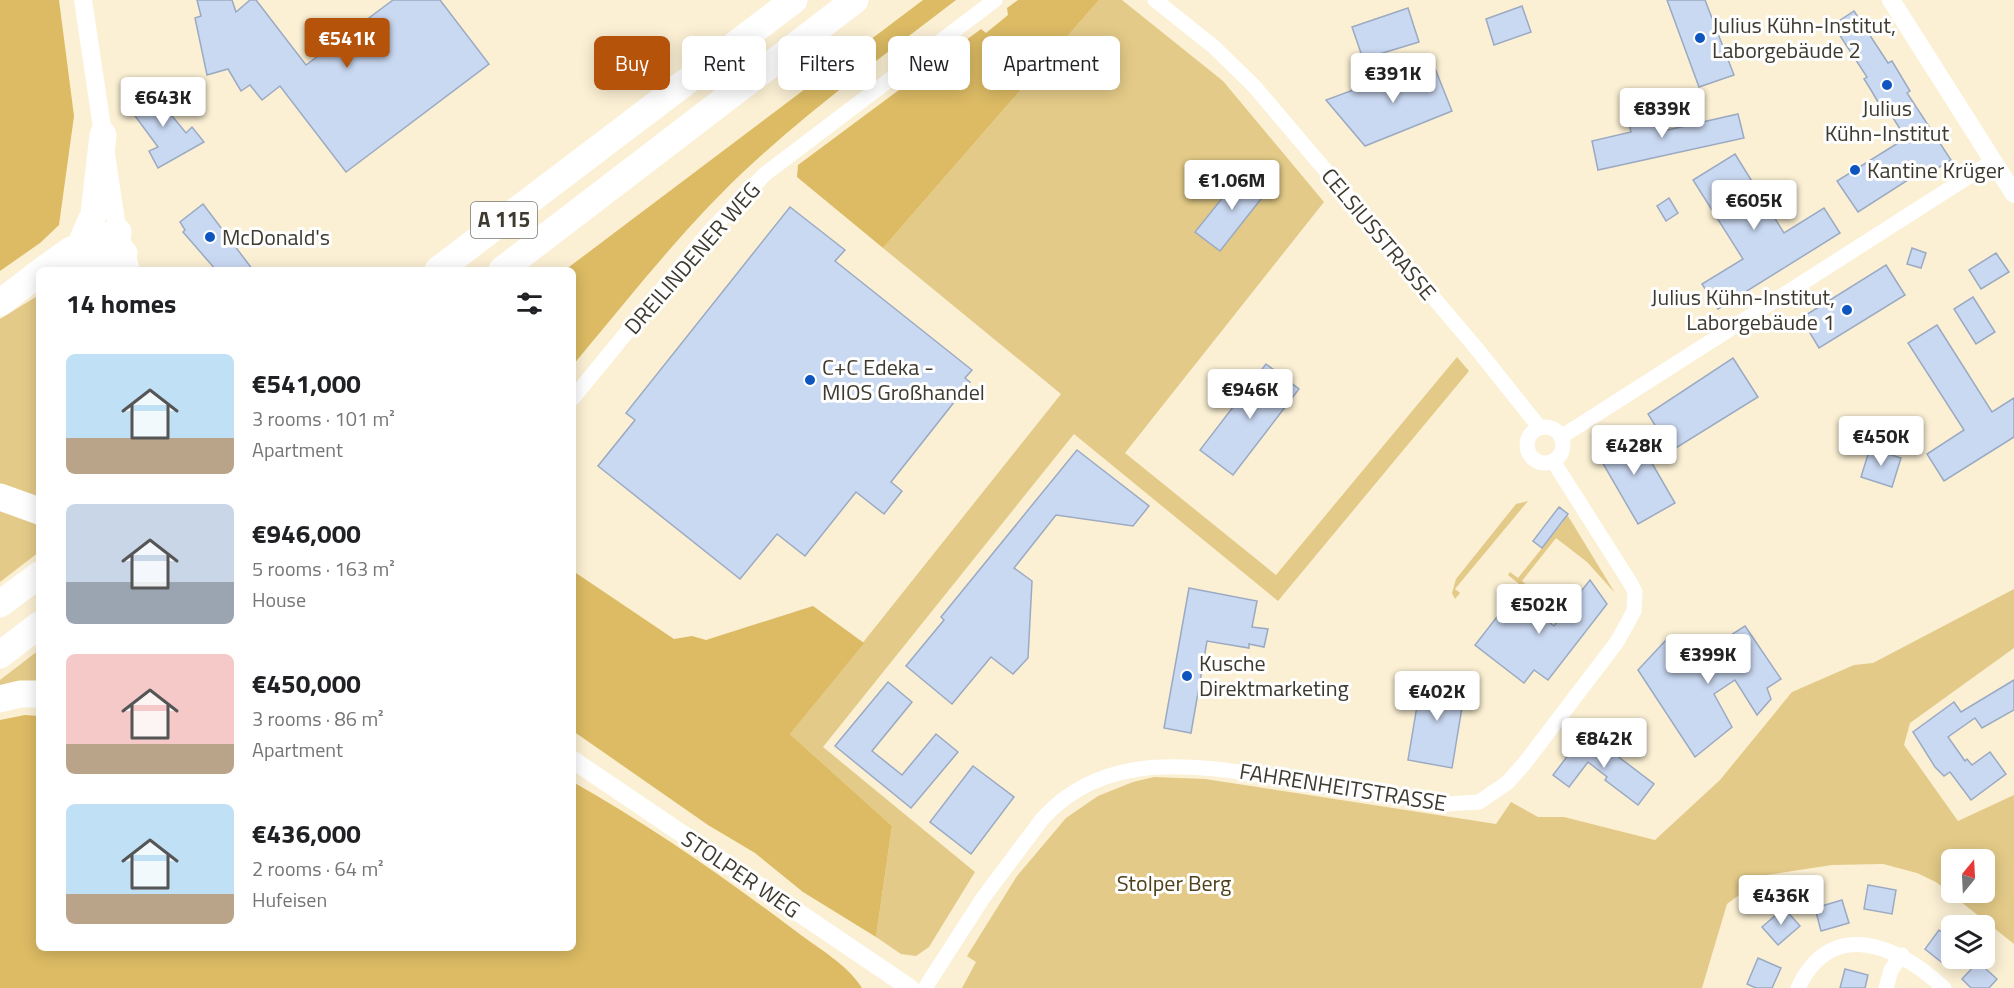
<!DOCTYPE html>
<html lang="en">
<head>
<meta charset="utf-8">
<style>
	body { margin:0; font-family:"Titillium Web",sans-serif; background:#f6f6f6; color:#202124; height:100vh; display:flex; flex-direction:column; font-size:22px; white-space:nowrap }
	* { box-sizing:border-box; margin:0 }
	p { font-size:20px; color:#757577 }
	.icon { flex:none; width:33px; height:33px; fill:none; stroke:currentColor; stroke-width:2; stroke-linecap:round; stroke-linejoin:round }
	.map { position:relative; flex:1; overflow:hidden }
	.side { position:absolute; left:36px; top:267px; width:540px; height:684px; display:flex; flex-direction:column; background:#fff; border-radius:9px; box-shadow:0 3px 15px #0003 }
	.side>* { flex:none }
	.guide { position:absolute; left:594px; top:36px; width:570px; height:54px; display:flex; gap:12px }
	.needle { width:39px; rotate:18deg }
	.tools { position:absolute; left:1941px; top:849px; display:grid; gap:12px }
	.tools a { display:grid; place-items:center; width:54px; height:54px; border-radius:9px; background:#fff; box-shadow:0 3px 15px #0003; font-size:30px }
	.price { position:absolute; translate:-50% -51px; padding:0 14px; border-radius:6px; background:#fff; color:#222; font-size:20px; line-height:39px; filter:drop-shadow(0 2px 3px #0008) }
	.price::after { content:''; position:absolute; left:50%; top:36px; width:18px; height:14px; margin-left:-9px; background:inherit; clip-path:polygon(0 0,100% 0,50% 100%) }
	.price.on { background:#b45309; color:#fff }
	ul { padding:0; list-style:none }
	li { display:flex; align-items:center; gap:18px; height:150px; padding:0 30px }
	li span { display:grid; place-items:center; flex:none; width:168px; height:120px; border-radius:9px; color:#555 }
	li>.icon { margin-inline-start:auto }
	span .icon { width:72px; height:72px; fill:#fffc; stroke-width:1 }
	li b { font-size:26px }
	h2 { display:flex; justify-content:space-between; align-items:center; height:72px; padding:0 30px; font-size:26px }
	.tag { padding:0 21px; border-radius:9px; background:#fff; box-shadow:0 3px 15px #0003; font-size:21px; line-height:54px }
	.tag.on { background:#b45309; color:#fff }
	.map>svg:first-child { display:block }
	.green { fill:#e3ca88; fill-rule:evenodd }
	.forest { fill:#dcbb64 }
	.building { fill:#cad9f2; stroke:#9baac2; stroke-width:1.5 }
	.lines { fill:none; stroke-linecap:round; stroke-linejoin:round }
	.minor { stroke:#fff; stroke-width:15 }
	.tertiary { stroke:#fff; stroke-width:18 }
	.motorway { stroke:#fff; stroke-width:27 }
	.poi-dot { fill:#0e55bf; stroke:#fefefe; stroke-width:2 }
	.labels { text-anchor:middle; stroke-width:6; stroke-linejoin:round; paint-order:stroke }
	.shield { fill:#fefefe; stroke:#78756d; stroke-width:1.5 }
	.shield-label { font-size:21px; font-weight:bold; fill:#3e3a2f }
	.poi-label { font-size:22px; fill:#3e3a2f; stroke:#fefefe; text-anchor:start }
	.street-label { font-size:22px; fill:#3e3a2f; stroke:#fefefe }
	.park-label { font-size:22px; fill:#4d401a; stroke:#fefefe }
</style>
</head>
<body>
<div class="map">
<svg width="2014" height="988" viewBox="0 0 2014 988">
	<rect width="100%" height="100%" fill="#fbf0d4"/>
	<g class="green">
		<polygon points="1099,0 1122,0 1223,81 1324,202 1125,453 1276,575 1457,357 1469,371 1278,601 1074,434 823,747 975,872 929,947 916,956 901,954 876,937 892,826 790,734 1061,394 883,248"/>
		<polygon points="39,295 39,500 0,486 0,319"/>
		<polygon points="0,501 39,514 39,552 0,582"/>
		<polygon points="1528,501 1455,589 1460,593 1455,599 1452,593 1456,579 1516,504"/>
		<polygon points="1560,506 1568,516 1615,593 1587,562 1556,538 1522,581 1531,589 1529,592 1508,575 1510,572 1518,578 1563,522 1557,510"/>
		<path d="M 2014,589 L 2014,648 L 1910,723 L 1904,745 L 1958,821 L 2014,795 L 2014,944 L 1936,882 L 1917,873 L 1883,864 L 1832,865 L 1766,875 L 1727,904 L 1702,988 L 962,988 L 976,962 L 967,956 L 1017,876 L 1066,818 L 1098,796 L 1133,782 L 1154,777 L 1205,779 L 1496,824 L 1511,802 L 1538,817 L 1564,817 L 1655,840 L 1720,780 L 1792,692 L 1854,665 L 1873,663 ZM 1952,860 L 1984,860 L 1984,892 L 1952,892 Z"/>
		<polygon points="39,650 39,684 0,689 0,680"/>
	</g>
	<g class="forest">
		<polygon points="0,0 59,0 74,116 59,225 40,243 0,271"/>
		<path d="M 923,0 L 956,0 C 888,52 818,104 754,162 C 687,223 631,296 573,365 L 573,270 L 565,270 Z"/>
		<polygon points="1018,0 1099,0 883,248 797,177 798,165 981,29 986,33 1008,15 1007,8"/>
		<polygon points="573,571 674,639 692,636 706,640 813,606 864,643 790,734 892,826 876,937 803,892 755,853 708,825 573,731"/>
		<path d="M 25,715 L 39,716 L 39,948 L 573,948 L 573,782 C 651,826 725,878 797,932 C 819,949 847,964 862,988 L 0,988 L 0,720 Z"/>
	</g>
	<g class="building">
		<polygon points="197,0 232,0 236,12 250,0 256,0 306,65 393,0 440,0 489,64 346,172 280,86 262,100 250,85 241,91 228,69 207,75 195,18 201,16"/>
		<polygon points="1667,0 1705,0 1734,75 1699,87"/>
		<polygon points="1522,6 1531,32 1494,45 1486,19"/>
		<polygon points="1408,8 1419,42 1363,59 1352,27"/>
		<polygon points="1854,11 1888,63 1892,61 1910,91 1907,93 1951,160 1928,174 1925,169 1858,212 1837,181 1906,138 1886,107 1882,109 1871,90 1864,79 1867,77 1833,25"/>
		<polygon points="1432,61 1452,111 1365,146 1326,100"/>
		<polygon points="155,86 172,107 168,111 186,133 192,127 204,142 158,168 149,151 158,147 127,105"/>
		<polygon points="1658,109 1663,131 1738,114 1744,138 1598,170 1592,141 1631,132 1627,116"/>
		<polygon points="1735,154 1784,233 1824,208 1840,233 1718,309 1702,284 1743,259 1693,180"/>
		<polygon points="1244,171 1268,190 1220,251 1195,232"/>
		<polygon points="1669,198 1678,213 1666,221 1657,206"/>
		<polygon points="203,204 253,270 216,270 183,232 185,230 180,222"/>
		<polygon points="790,207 845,250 835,261 972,370 965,378 970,382 891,482 902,491 884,514 856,492 805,556 777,534 740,579 598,466 635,420 626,413"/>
		<polygon points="1912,248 1926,253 1921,268 1907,264"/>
		<polygon points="1996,253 2009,272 1981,289 1969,270"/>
		<polygon points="1886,265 1905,295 1819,348 1801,318"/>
		<polygon points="1973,297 1995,332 1976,344 1954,309"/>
		<polygon points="1937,325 1992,412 2014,398 2014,437 1944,481 1927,454 1964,430 1908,343"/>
		<polygon points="1733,358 1758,397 1671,451 1648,414"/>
		<polygon points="1266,364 1299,389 1233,475 1200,450"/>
		<polygon points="1631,427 1675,503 1638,524 1594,448"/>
		<polygon points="1870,448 1901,458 1892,487 1861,477"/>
		<polygon points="1077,450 1149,506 1133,526 1056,515 1014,568 1032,581 1028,658 1013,674 991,657 952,704 906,666 944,620 941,617"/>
		<polygon points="1559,507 1568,514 1542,548 1533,541"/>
		<polygon points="1590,580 1607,604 1548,680 1534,670 1524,683 1475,645 1514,595 1554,626"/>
		<polygon points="1189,588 1257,601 1252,627 1268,629 1264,647 1249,644 1249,648 1207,641 1191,733 1164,728"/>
		<polygon points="1745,626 1781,679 1767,688 1771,699 1757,715 1735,680 1714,694 1732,727 1695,757 1638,670 1667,639 1680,659 1689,655 1692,660"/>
		<polygon points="1422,676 1466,683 1452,768 1408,760"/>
		<polygon points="2014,680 2014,710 1982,728 1975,718 1948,737 1965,761 1967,759 1972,765 1990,752 2006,774 1971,800 1950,772 1944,776 1935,767 1913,732 1954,702 1961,712"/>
		<polygon points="888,682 912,702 872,751 902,775 936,734 958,752 911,808 835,746"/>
		<polygon points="1586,732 1654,784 1638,805 1605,780 1607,777 1588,762 1569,787 1553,775"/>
		<polygon points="973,766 1014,797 971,854 930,822"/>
		<polygon points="1868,885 1896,890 1892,914 1864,909"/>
		<polygon points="1842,900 1849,923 1821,931 1815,908"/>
		<polygon points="1784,908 1800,926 1778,945 1762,927"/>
		<polygon points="1939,930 1952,940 1952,956 1945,965 1925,949"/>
		<polygon points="1758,958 1781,968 1772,988 1756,988 1747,984"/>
		<polygon points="1978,962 1997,979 1989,988 1971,988 1962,979"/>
		<polygon points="1845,969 1868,975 1865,988 1840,988"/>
	</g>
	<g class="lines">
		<g class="minor">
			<polyline points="1155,0 1214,47 1254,86 1477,349 1540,428"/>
			<polyline points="573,398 709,232 765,174 995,0"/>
			<circle cx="1545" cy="445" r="18"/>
			<polyline points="1561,437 1993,161"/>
			<path d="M 925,988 L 983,898 L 1043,818 C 1111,744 1211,768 1298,781 C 1348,789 1397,797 1447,804 L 1479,802 L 1507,783 L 1524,764 L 1617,642 L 1634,611 L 1635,592 L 1631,584 L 1553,461"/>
			<path d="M 1798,988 C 1832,915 1899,947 1944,988"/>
			<polyline points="1886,988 1891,970 1902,955"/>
		</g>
		<g class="tertiary">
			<polyline points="83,0 116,221 131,270"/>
			<polyline points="1891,0 2014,194"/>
			<polyline points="573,760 910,988"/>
		</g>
		<g class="motorway">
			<polyline points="79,248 94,214 103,135"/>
			<polyline points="43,270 71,250 118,232"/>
			<polyline points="74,270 124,253"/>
			<polyline points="438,270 794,0"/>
			<polyline points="502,270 855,0"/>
			<polyline points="0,303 39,273"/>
			<polyline points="0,497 39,511"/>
			<polyline points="0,604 39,575"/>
			<polyline points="0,655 39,625"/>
			<polyline points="0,699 20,694 39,694"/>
		</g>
	</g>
	<g class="poi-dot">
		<circle cx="1700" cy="38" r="6"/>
		<circle cx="1887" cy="85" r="6"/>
		<circle cx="1855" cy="170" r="6"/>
		<circle cx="210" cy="237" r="6"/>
		<circle cx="1847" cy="310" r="6"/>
		<circle cx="810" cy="380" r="6"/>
		<circle cx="1187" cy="676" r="6"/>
	</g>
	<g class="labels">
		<rect class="shield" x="471" y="202" width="66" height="36" rx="4.5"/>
		<g class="shield-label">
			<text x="504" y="227">A 115</text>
		</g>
		<g class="poi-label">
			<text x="1712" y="33">Julius Kühn-Institut,<tspan x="1712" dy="25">Laborgebäude 2</tspan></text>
			<text x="1887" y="116" text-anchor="middle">Julius<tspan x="1887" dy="25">Kühn-Institut</tspan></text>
			<text x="1867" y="178">Kantine Krüger</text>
			<text x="222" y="245">McDonald's</text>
			<text x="1835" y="305" text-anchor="end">Julius Kühn-Institut,<tspan x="1835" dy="25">Laborgebäude 1</tspan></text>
			<text x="822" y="375">C+C Edeka -<tspan x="822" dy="25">MIOS Großhandel</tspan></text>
			<text x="1199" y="671">Kusche<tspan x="1199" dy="25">Direktmarketing</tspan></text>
		</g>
		<g class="street-label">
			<text transform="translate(1379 234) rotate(50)" y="8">CELSIUSSTRASSE</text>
			<text transform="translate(692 258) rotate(-49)" y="8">DREILINDENER WEG</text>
			<text transform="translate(1343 787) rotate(9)" y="8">FAHRENHEITSTRASSE</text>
			<text transform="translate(741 874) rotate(34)" y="8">STOLPER WEG</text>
		</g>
		<g class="park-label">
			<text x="1174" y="891">Stolper Berg</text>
		</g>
	</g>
</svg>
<div class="tools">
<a><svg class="needle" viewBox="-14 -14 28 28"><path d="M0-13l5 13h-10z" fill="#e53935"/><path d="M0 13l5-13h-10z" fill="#757577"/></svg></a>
<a><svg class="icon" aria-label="layers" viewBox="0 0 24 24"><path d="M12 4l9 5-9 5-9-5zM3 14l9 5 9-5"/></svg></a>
</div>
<b class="price on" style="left:347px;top:69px">€541K</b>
<b class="price" style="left:1393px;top:104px">€391K</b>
<b class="price" style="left:163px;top:128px">€643K</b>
<b class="price" style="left:1662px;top:139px">€839K</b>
<b class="price" style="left:1232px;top:211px">€1.06M</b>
<b class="price" style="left:1754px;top:231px">€605K</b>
<b class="price" style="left:1250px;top:420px">€946K</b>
<b class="price" style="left:1881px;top:467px">€450K</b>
<b class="price" style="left:1634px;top:476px">€428K</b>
<b class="price" style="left:1539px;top:635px">€502K</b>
<b class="price" style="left:1708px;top:685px">€399K</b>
<b class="price" style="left:1437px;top:722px">€402K</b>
<b class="price" style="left:1604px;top:769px">€842K</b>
<b class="price" style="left:1781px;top:926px">€436K</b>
<div class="guide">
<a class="tag on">Buy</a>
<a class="tag">Rent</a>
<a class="tag">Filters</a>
<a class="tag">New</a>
<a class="tag">Apartment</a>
</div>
<section class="side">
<h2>14 homes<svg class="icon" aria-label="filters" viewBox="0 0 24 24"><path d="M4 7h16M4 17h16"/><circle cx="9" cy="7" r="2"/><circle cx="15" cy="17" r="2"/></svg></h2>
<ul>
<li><span style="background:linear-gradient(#bfe0f5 70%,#b9a48a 0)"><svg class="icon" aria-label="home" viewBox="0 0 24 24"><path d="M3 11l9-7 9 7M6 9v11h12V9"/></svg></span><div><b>€541,000</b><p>3 rooms · 101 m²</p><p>Apartment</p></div></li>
<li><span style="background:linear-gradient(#c9d6e8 65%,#9aa5b1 0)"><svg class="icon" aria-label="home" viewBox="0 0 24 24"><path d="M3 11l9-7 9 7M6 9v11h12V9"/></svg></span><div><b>€946,000</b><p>5 rooms · 163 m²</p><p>House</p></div></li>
<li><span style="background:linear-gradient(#f6c9c9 75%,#b9a48a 0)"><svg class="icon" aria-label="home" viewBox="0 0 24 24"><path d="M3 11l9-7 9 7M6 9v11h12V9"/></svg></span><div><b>€450,000</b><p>3 rooms · 86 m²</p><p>Apartment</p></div></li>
<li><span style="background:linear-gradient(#bfe0f5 75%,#b9a48a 0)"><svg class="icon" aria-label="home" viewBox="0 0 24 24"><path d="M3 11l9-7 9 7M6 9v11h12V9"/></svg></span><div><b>€436,000</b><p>2 rooms · 64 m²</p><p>Hufeisen</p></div></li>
</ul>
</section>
</div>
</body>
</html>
